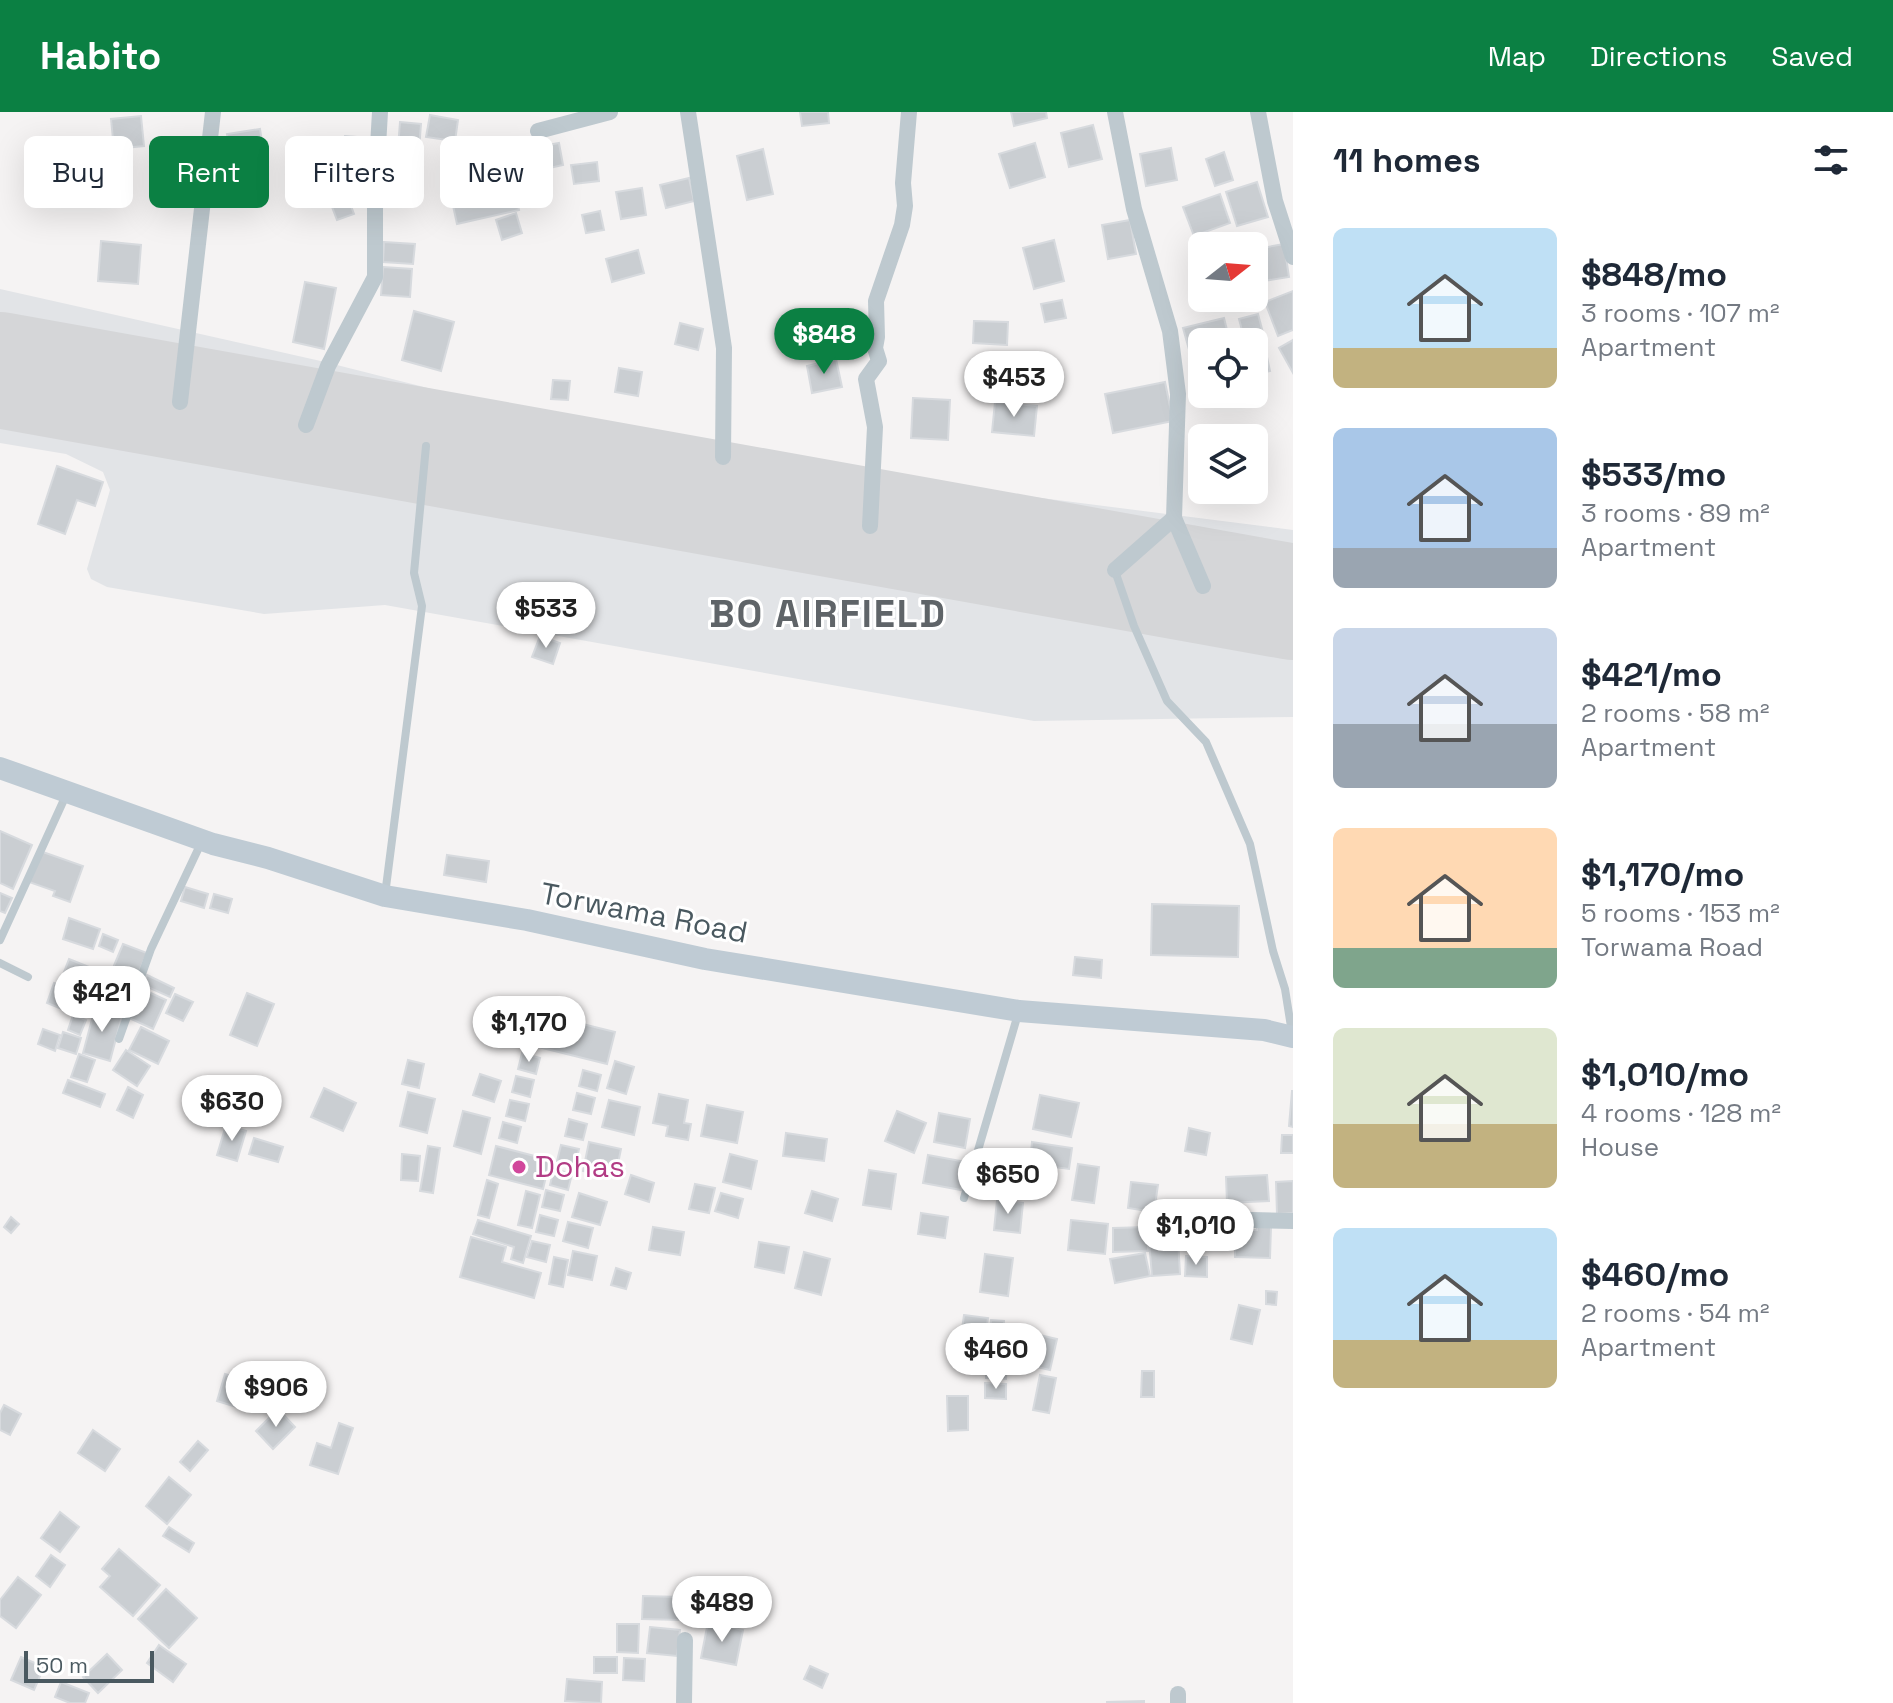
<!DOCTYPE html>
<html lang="en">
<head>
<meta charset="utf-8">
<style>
	body { margin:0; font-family:"Space Grotesk",sans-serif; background:#f2f2f3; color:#1f2937; height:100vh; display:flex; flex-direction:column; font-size:30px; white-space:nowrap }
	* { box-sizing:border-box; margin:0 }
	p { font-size:26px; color:#747a83 }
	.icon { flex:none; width:44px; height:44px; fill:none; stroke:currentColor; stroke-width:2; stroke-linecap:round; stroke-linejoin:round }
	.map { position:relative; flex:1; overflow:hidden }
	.drawer { display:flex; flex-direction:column; background:#fff; width:600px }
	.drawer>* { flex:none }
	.guide { position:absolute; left:24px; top:24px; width:760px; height:72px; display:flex; gap:16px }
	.needle { width:52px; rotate:73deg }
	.tools { position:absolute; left:1188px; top:120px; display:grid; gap:16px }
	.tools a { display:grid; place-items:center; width:80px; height:80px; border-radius:12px; background:#fff; box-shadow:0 8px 32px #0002; font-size:40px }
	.scale { position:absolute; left:24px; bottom:20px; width:130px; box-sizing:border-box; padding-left:8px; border:4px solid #4a5960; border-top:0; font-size:22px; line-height:28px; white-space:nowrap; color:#4a5960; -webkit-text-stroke:6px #fff; paint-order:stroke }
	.price { position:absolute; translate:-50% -68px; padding:0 18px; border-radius:28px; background:#fff; color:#222; font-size:26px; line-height:52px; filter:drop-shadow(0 2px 4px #0008) }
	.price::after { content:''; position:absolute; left:50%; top:48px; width:24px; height:18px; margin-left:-12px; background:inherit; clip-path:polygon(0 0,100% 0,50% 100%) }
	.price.current { background:#0b8043; color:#fff }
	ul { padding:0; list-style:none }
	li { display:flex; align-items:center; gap:24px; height:200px; padding:0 40px }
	li span { display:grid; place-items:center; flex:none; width:224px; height:160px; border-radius:12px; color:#555 }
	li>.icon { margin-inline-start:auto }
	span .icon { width:96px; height:96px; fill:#fffc; stroke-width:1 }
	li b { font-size:34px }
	h2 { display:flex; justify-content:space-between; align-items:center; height:96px; padding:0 40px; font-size:34px }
	.chip { padding:0 28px; border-radius:12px; background:#fff; box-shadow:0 8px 32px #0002; font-size:28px; line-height:72px }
	.chip.current { background:#0b8043; color:#fff }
	header { display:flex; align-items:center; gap:48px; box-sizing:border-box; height:112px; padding:0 40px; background:#0b8043; color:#fff }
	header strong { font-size:38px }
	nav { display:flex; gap:44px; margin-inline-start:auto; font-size:28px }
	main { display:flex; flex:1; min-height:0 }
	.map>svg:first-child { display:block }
	.airport { fill:#e2e4e7 }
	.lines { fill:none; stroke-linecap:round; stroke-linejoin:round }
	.runway { stroke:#d5d6d8; stroke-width:116 }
	.building { fill:#caced2; stroke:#d7dade; stroke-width:2 }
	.service { stroke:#bec9cf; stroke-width:8 }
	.minor { stroke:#bec9cf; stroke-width:16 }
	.secondary { stroke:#bfcbd4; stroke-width:22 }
	.hotel-dot { fill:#d1479c; stroke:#fff; stroke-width:3 }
	.labels { text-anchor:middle; stroke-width:6; stroke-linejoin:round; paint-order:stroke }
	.street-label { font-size:30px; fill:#4a5960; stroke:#fff }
	.hotel-label { font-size:30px; fill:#b23c85; stroke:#fff; text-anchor:start }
	.district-label { font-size:38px; font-weight:bold; letter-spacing:2px; fill:#5f6468; stroke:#fff }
</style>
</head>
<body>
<header>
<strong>Habito</strong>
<nav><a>Map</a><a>Directions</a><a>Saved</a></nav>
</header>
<main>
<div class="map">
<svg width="1293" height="1591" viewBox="0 0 1293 1591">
	<rect width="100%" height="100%" fill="#f5f3f3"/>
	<polygon class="airport" points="0,177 325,250 686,341 1293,418 1293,605 1034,609 385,493 264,502 107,475 91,467 87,457 110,378 103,360 66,342 0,331"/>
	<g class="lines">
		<polyline class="runway" points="0,258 1293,490"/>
	</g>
	<g class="building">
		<polygon points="800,0 828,0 829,11 802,14"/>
		<polygon points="1011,0 1046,0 1047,6 1014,14"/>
		<polygon points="430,3 458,8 455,29 426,25"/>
		<polygon points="141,4 144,34 114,37 111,7"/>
		<polygon points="400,10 421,12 419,38 398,36"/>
		<polygon points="1093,13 1102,47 1069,55 1061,21"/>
		<polygon points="260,17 266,55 233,60 227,22"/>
		<polygon points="345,24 368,26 366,45 343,43"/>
		<polygon points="559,31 563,53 531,60 526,37"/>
		<polygon points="1035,31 1045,65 1010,76 999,42"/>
		<polygon points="288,33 311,35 309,63 286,62"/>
		<polygon points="1171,36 1177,68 1146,74 1140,42"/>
		<polygon points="763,37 773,82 747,88 737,44"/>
		<polygon points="1224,40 1233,68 1215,74 1206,47"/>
		<polygon points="342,50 365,52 363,77 340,75"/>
		<polygon points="597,50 599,69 574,72 571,53"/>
		<polygon points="689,66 694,89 666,96 660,73"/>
		<polygon points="1257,70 1268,105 1237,114 1226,80"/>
		<polygon points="514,75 519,98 457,112 452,89"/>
		<polygon points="642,76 646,103 621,107 616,80"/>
		<polygon points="346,81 354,102 337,108 329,87"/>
		<polygon points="1220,82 1230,111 1194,124 1183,95"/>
		<polygon points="600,99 604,118 586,121 582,103"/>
		<polygon points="516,101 522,121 502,128 496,108"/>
		<polygon points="1130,108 1136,142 1108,147 1102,113"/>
		<polygon points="1054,128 1064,169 1034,177 1023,136"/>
		<polygon points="101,129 141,133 138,172 98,169"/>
		<polygon points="384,130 415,132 413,152 383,150"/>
		<polygon points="1284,132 1289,165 1263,169 1257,137"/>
		<polygon points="638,138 644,161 612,170 606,147"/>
		<polygon points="383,155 412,157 410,185 381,183"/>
		<polygon points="305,170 336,176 324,237 293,230"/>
		<polygon points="1293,179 1293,218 1278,224 1265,190"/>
		<polygon points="1062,188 1066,206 1045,210 1041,192"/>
		<polygon points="414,199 454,210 441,259 402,248"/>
		<polygon points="1258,202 1266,232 1254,235 1254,230 1245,230 1239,207"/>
		<polygon points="1224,206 1230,230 1202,230 1202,249 1193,252 1183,216"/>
		<polygon points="974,209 1008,210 1007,233 973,231"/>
		<polygon points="680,211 703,217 698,238 675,232"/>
		<polygon points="1293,228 1293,261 1279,236"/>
		<polygon points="1267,245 1270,259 1254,263 1254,248"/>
		<polygon points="836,247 842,275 812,281 807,254"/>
		<polygon points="619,256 642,260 638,284 615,280"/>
		<polygon points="553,268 570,269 568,288 551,287"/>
		<polygon points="1165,270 1173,309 1113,321 1105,282"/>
		<polygon points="913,286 950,288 948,328 911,326"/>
		<polygon points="995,290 1037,294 1034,324 992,320"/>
		<polygon points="57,354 103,370 95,394 77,388 65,422 38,412"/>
		<polygon points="540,524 560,531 553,552 532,545"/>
		<polygon points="0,719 32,733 13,777 0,771"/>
		<polygon points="40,739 83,754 70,790 53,784 55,779 29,770"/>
		<polygon points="447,743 489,749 486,770 444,763"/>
		<polygon points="185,775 208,782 204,796 181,789"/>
		<polygon points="0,781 12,786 5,801 0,799"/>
		<polygon points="214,782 232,787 228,801 210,796"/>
		<polygon points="1152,792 1239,794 1238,845 1151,843"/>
		<polygon points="69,806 100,817 93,837 63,827"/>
		<polygon points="103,822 118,828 113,840 99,834"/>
		<polygon points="123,832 147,841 137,865 113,856"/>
		<polygon points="1075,845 1102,848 1101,866 1073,863"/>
		<polygon points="69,847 119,867 111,888 61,868"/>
		<polygon points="147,863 174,876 170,885 143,873"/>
		<polygon points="54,871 82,883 74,902 47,891"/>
		<polygon points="142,877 166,888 153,917 129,906"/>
		<polygon points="247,881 274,892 257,934 230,923"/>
		<polygon points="175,882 193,890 183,909 166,901"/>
		<polygon points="95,896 122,904 110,949 83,941"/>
		<polygon points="530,899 615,920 607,952 522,931"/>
		<polygon points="73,903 86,908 80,923 68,918"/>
		<polygon points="141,915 169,929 158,952 129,938"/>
		<polygon points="43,917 60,923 55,939 38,932"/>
		<polygon points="63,920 81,926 76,942 58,936"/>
		<polygon points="126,938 150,954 137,974 113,958"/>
		<polygon points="522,941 540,946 536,962 518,957"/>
		<polygon points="79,942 95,948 87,970 71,965"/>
		<polygon points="408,948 424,952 419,976 402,972"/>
		<polygon points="615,949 634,955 626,982 607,976"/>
		<polygon points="583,958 601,963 597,979 579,974"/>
		<polygon points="480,962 501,969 494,990 473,983"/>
		<polygon points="516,964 534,968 530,985 512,980"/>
		<polygon points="68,968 105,982 100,995 63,981"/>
		<polygon points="128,975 143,983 133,1006 117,998"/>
		<polygon points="324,976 356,991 343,1019 311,1005"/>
		<polygon points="1292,979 1293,979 1293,1015 1289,1014"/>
		<polygon points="408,980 435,987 427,1021 400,1014"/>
		<polygon points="577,981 595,986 591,1002 573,998"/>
		<polygon points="659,982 688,988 684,1011 691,1012 688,1028 666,1024 668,1014 653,1011"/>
		<polygon points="1040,983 1079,991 1071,1025 1033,1017"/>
		<polygon points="510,988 529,992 525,1009 506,1004"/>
		<polygon points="609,988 640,995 634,1023 602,1015"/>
		<polygon points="707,993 743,1000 737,1031 701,1024"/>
		<polygon points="463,999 490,1006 481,1042 454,1034"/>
		<polygon points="897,999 926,1011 914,1041 885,1029"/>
		<polygon points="939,1001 970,1007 965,1036 934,1030"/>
		<polygon points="569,1007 587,1012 583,1028 565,1024"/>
		<polygon points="503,1010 521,1015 517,1031 499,1026"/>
		<polygon points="226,1013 246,1019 237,1049 217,1043"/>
		<polygon points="1189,1016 1210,1021 1206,1043 1185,1039"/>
		<polygon points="786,1021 827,1027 824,1049 783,1044"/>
		<polygon points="1282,1023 1293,1023 1293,1041 1281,1041"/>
		<polygon points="254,1026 283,1035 278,1050 249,1042"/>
		<polygon points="589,1030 621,1037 615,1066 583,1059"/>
		<polygon points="1032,1030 1072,1036 1069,1057 1030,1052"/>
		<polygon points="561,1033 579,1037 575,1054 557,1049"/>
		<polygon points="428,1034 440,1036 433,1081 420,1079"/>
		<polygon points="496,1034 550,1048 543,1077 489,1063"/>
		<polygon points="402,1042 420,1044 418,1069 401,1068"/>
		<polygon points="730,1042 757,1049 751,1077 723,1070"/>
		<polygon points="928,1043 966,1050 961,1078 923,1071"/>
		<polygon points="1078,1052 1099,1055 1094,1091 1072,1088"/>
		<polygon points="554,1057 572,1062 568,1078 550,1073"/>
		<polygon points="869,1058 896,1062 891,1097 863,1093"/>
		<polygon points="631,1063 654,1071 649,1090 625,1082"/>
		<polygon points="1267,1063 1269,1089 1227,1091 1226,1065"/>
		<polygon points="487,1068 498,1072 489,1106 478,1103"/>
		<polygon points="1293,1069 1293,1101 1277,1102 1276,1070"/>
		<polygon points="1131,1070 1158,1073 1154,1100 1128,1096"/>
		<polygon points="695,1072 715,1076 709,1101 689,1097"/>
		<polygon points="546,1078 564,1083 560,1099 542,1095"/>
		<polygon points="526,1079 540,1083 532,1116 518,1113"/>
		<polygon points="812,1079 838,1087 832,1109 805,1101"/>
		<polygon points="579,1081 607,1090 600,1113 572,1105"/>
		<polygon points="721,1081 743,1087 738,1106 715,1099"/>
		<polygon points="997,1088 1023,1091 1020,1121 994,1118"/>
		<polygon points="921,1101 948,1105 945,1126 918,1122"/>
		<polygon points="540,1103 558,1108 554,1124 536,1120"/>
		<polygon points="11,1105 19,1112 11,1121 4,1115"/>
		<polygon points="478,1108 531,1124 523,1151 511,1147 514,1135 473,1122"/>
		<polygon points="1071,1108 1108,1112 1105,1142 1068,1138"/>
		<polygon points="568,1110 593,1116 588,1136 563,1129"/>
		<polygon points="653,1115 684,1120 680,1143 649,1138"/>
		<polygon points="1148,1115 1148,1139 1113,1140 1113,1116"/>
		<polygon points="1192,1115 1231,1118 1230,1137 1190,1135"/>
		<polygon points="1257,1115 1271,1115 1270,1146 1235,1145 1235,1118 1257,1118"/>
		<polygon points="471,1125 506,1135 502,1150 541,1161 534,1186 460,1165"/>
		<polygon points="1178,1127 1180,1162 1152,1164 1149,1129"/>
		<polygon points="532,1129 550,1133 546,1150 527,1145"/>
		<polygon points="759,1130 789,1135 784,1161 755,1155"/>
		<polygon points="573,1139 597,1144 592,1168 568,1163"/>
		<polygon points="804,1140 830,1147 821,1183 795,1176"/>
		<polygon points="1145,1141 1150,1164 1115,1171 1110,1147"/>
		<polygon points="985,1142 1013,1146 1008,1184 980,1180"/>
		<polygon points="1186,1144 1207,1145 1207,1165 1185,1164"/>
		<polygon points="554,1145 568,1148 563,1175 549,1172"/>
		<polygon points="616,1156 631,1161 626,1177 611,1173"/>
		<polygon points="1266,1179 1277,1180 1276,1193 1266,1192"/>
		<polygon points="1239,1193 1260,1198 1252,1232 1231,1227"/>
		<polygon points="964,1203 988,1206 984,1235 960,1231"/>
		<polygon points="991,1208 1004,1209 1002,1233 989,1232"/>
		<polygon points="1022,1219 1057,1227 1050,1258 1015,1250"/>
		<polygon points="986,1252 1007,1252 1006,1267 986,1266"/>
		<polygon points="1142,1259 1154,1259 1154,1285 1141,1285"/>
		<polygon points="225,1262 248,1269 240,1296 217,1289"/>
		<polygon points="1040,1263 1056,1266 1049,1301 1033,1298"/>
		<polygon points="985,1271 1006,1272 1006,1287 985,1286"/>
		<polygon points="947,1284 968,1284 968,1318 948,1319"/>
		<polygon points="4,1293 21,1302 10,1323 0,1318 0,1301"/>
		<polygon points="278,1297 295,1315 273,1337 256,1319"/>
		<polygon points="339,1311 353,1316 338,1362 310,1353 317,1331 331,1336"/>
		<polygon points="93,1318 120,1337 105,1359 78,1341"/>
		<polygon points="198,1329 208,1338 190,1359 180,1350"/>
		<polygon points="169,1365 191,1383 167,1412 146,1394"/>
		<polygon points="60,1400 79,1415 60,1440 41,1426"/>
		<polygon points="169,1415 194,1431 189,1440 163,1424"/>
		<polygon points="119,1437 160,1473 133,1504 100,1475 110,1464 102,1457"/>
		<polygon points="51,1443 65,1453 50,1475 36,1464"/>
		<polygon points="18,1465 41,1483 16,1516 0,1504 0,1488"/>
		<polygon points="166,1477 197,1506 169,1536 138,1507"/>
		<polygon points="643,1484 681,1485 681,1508 642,1507"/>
		<polygon points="708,1510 743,1518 736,1553 701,1546"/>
		<polygon points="617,1512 639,1512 638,1541 617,1540"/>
		<polygon points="650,1515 680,1518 677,1544 647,1541"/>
		<polygon points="159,1533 186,1552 173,1570 147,1551"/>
		<polygon points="107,1542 122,1558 98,1581 83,1565"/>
		<polygon points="21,1545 44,1555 34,1578 11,1568"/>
		<rect x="594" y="1545" width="23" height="16"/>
		<polygon points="624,1546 645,1547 644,1569 623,1568"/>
		<polygon points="810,1554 828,1562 822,1576 804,1567"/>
		<polygon points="567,1567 602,1570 601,1591 565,1589"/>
		<polygon points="61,1570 89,1581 85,1591 70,1591 55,1585"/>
		<polygon points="1144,1589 1144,1591 1107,1591 1107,1590"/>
	</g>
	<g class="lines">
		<g class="service">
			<polyline points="1115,459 1134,514 1167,589 1206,630 1250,732 1273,839 1285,877 1292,921"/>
			<polyline points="385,783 422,494 414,461 426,334"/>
			<polyline points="0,828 67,681"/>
			<polyline points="0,851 28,865"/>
			<polyline points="119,927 151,837 202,729"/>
			<polyline points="964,1086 1018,902"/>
		</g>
		<g class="minor">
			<polyline points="688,0 724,236 723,345"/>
			<polyline points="1115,0 1134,97 1170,219 1178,282 1174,406"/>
			<polyline points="1258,0 1275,89 1293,145"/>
			<polyline points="538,19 610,0"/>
			<polyline points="180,290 213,0"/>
			<polyline points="306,313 328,254 375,165 375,85 380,0"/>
			<polyline points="870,414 875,315 866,267 879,249 875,236 877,225 876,189 902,113 905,94 903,71 909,0"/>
			<polyline points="1115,458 1174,406 1203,474"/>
			<polyline points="1212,1107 1293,1109"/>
			<polyline points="1178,1582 1178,1591"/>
			<polyline points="684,1591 685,1528"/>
		</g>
		<polyline class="secondary" points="0,656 213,732 268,746 385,784 527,808 705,847 1019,899 1264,918 1293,925"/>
	</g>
	<circle class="hotel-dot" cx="519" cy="1055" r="8"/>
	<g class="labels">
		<g class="street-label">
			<text transform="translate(644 801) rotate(11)" y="10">Torwama Road</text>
		</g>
		<g class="hotel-label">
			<text x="535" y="1065">Dohas</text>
		</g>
		<g class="district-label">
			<text x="828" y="515">BO AIRFIELD</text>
		</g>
	</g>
</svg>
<div class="tools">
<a><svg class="needle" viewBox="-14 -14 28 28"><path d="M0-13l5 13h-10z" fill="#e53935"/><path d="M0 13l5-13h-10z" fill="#747a83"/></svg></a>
<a><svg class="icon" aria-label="locate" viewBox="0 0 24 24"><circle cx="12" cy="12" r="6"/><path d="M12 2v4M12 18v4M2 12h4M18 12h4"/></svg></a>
<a><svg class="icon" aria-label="layers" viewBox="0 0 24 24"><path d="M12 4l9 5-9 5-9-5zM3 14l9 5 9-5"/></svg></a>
</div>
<div class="scale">50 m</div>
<b class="price current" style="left:824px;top:264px">$848</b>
<b class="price" style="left:1014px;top:307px">$453</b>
<b class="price" style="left:546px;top:538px">$533</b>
<b class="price" style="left:102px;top:922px">$421</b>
<b class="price" style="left:529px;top:952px">$1,170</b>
<b class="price" style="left:232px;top:1031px">$630</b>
<b class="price" style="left:1008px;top:1104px">$650</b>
<b class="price" style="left:1196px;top:1155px">$1,010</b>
<b class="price" style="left:996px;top:1279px">$460</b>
<b class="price" style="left:276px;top:1317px">$906</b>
<b class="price" style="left:722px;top:1532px">$489</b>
<div class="guide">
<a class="chip">Buy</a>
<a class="chip current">Rent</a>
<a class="chip">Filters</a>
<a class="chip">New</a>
</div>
</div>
<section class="drawer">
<h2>11 homes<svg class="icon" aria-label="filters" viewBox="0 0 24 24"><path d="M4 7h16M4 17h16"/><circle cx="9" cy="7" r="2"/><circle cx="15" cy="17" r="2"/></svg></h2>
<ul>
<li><span style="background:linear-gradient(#bfe0f5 75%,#c2b280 0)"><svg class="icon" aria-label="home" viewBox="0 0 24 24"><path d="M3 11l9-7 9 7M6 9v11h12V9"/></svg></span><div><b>$848/mo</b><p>3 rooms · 107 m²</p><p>Apartment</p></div></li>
<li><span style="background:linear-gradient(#a9c7e8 75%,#9aa5b1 0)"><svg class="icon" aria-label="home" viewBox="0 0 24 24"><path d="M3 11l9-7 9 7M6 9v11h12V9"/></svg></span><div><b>$533/mo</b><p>3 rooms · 89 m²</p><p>Apartment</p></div></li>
<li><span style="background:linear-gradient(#c9d6e8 60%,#9aa5b1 0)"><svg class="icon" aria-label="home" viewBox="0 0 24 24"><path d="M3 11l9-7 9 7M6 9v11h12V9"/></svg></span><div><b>$421/mo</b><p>2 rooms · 58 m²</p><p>Apartment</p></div></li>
<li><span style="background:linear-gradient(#ffd9b3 75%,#7fa58c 0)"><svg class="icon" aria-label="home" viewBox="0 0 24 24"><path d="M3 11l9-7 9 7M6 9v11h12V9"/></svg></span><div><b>$1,170/mo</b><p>5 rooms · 153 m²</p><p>Torwama Road</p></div></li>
<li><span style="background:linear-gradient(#dfe7d0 60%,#c2b280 0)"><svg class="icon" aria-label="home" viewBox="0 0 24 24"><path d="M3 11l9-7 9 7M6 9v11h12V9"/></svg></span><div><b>$1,010/mo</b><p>4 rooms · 128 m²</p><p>House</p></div></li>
<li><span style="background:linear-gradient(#bfe0f5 70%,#c2b280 0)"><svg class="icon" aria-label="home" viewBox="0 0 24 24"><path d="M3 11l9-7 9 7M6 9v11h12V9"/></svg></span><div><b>$460/mo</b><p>2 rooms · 54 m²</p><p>Apartment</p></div></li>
</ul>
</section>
</main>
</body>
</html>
